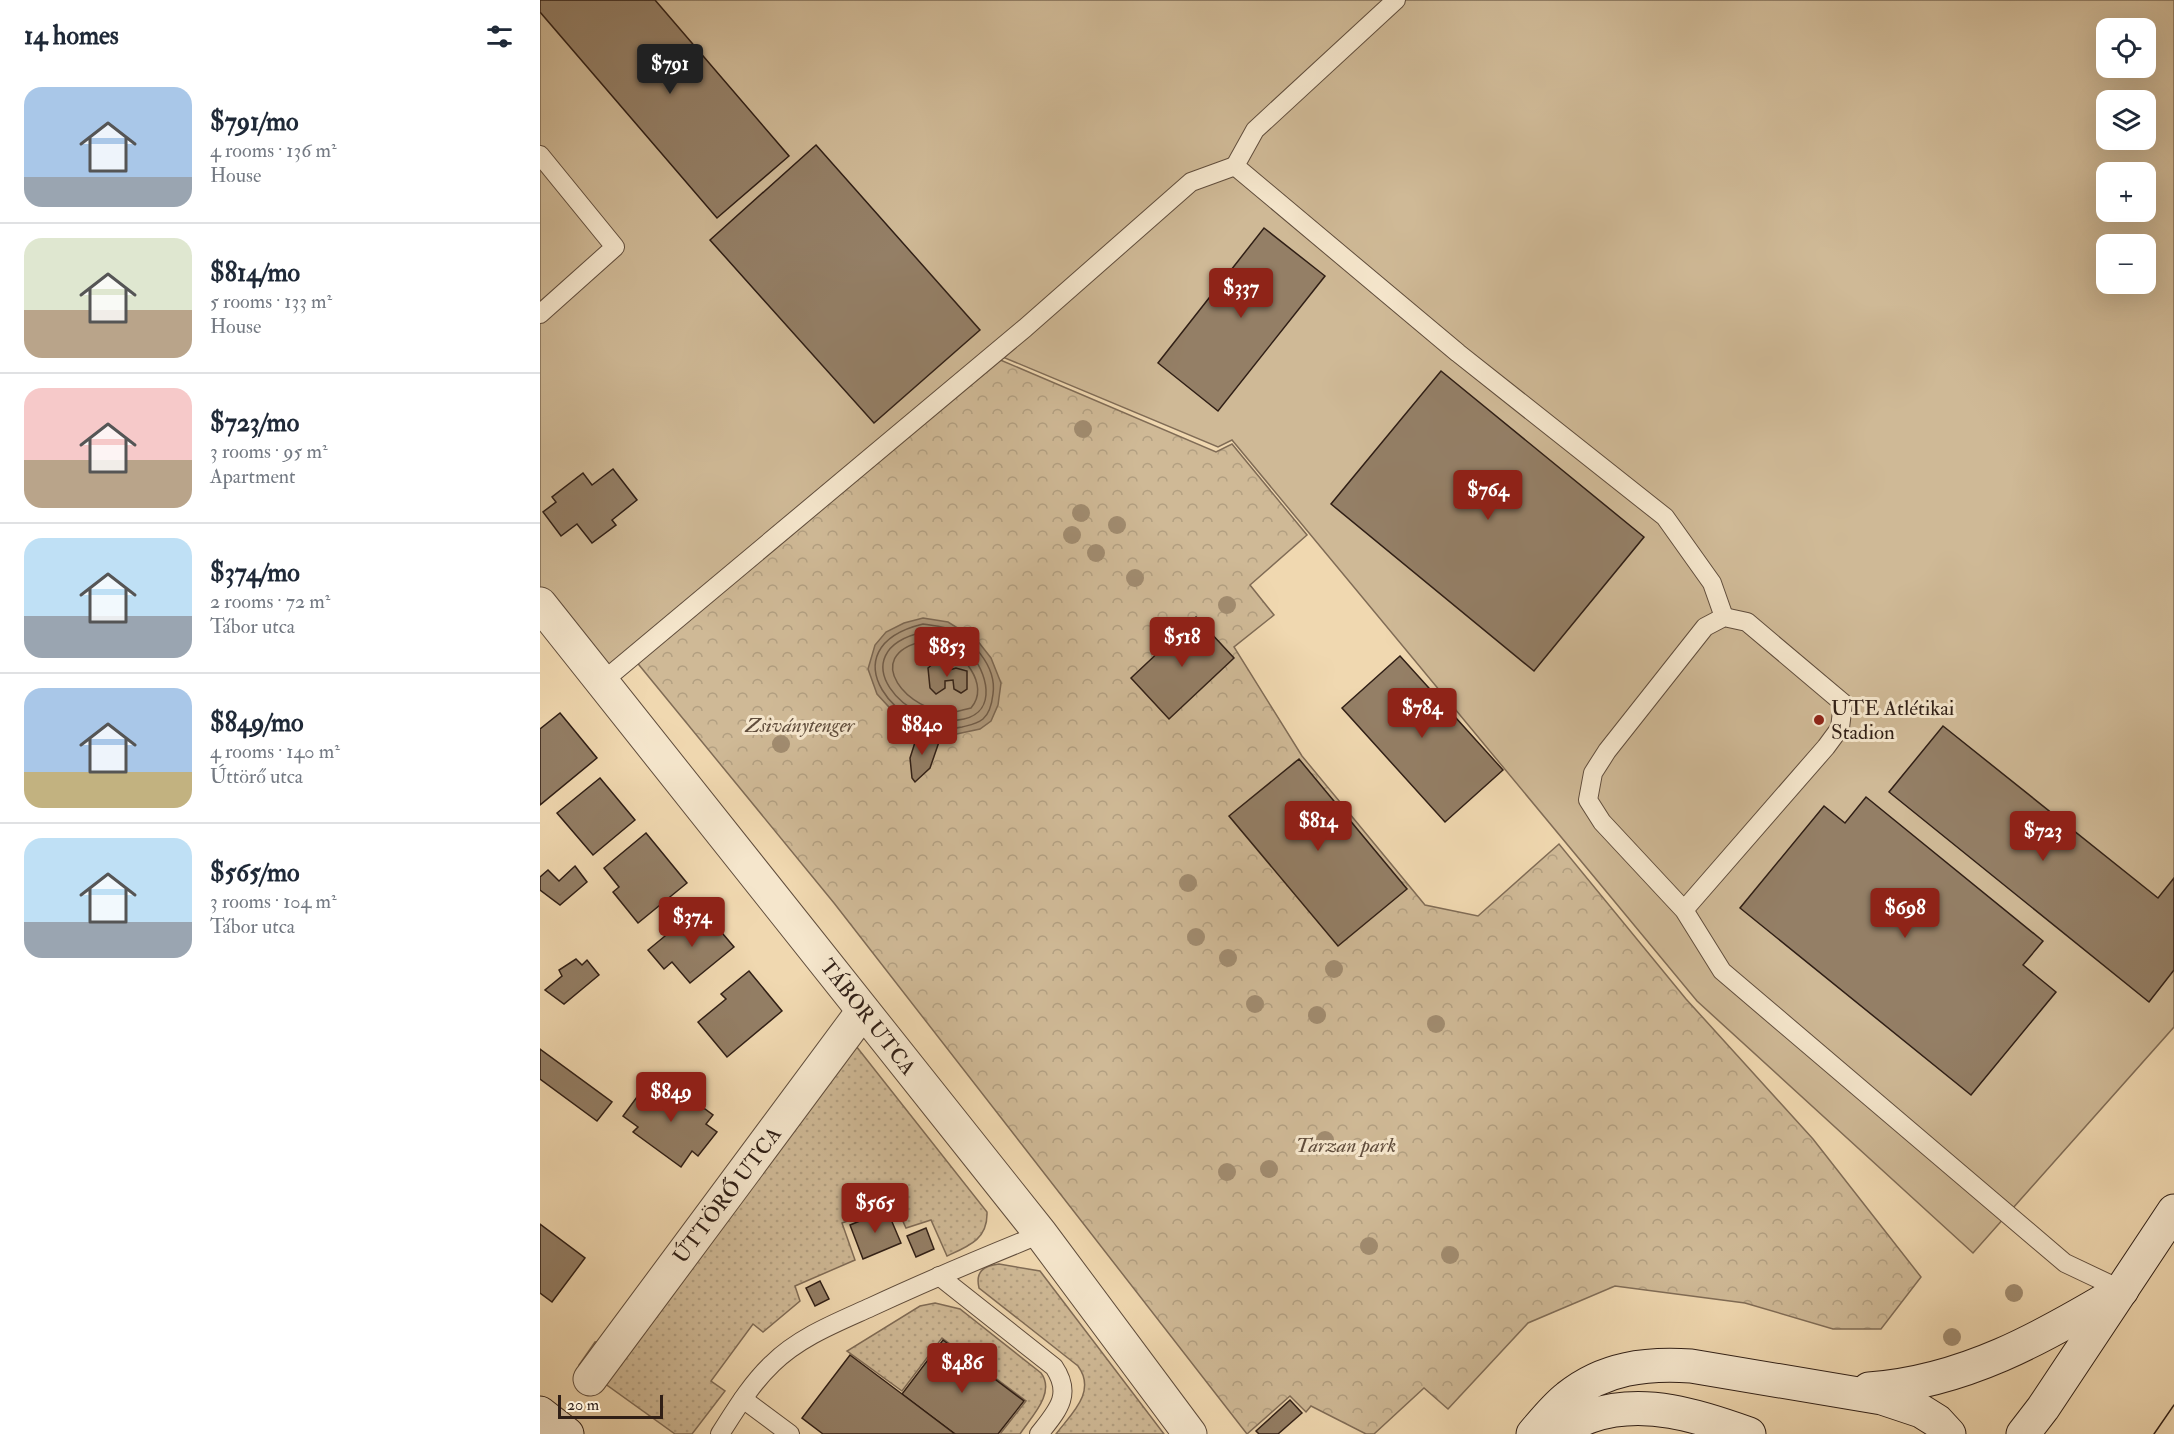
<!DOCTYPE html>
<html lang="en">
<head>
<meta charset="utf-8">
<style>
	body { margin:0; font-family:"IM FELL Double Pica",serif; background:#f2f2f3; color:#1f2937; height:100vh; display:flex; flex-direction:column; font-size:22px; white-space:nowrap }
	* { box-sizing:border-box; margin:0 }
	p { font-size:20px; color:#747a83 }
	.icon { flex:none; width:33px; height:33px; fill:none; stroke:currentColor; stroke-width:2; stroke-linecap:round; stroke-linejoin:round }
	.map { position:relative; flex:1; overflow:hidden }
	.drawer { display:flex; flex-direction:column; background:#fff; width:540px }
	.drawer>* { flex:none }
	.fabs { position:absolute; left:1556px; top:18px; display:grid; gap:12px }
	.fabs a { display:grid; place-items:center; width:60px; height:60px; border-radius:12px; background:#fff; box-shadow:0 6px 24px #0002; font-size:30px }
	.scale { position:absolute; left:18px; bottom:15px; width:105px; box-sizing:border-box; padding-left:6px; border:3px solid #301f16; border-top:0; font-size:16px; line-height:21px; white-space:nowrap; color:#301f16; -webkit-text-stroke:4px #f5e6cc; paint-order:stroke }
	.price { position:absolute; translate:-50% -51px; padding:0 14px; border-radius:6px; background:#8f2418; color:#fff; font-size:20px; line-height:39px; filter:drop-shadow(0 2px 3px #0008) }
	.price::after { content:''; position:absolute; left:50%; top:36px; width:18px; height:14px; margin-left:-9px; background:inherit; clip-path:polygon(0 0,100% 0,50% 100%) }
	.price.current { background:#222; color:#fff }
	ul { padding:0; list-style:none }
	li { display:flex; align-items:center; gap:18px; height:150px; padding:0 24px }
	li+li { border-top:2px solid #e0e1e3 }
	li span { display:grid; place-items:center; flex:none; width:168px; height:120px; border-radius:18px; color:#555 }
	li>.icon { margin-inline-start:auto }
	span .icon { width:72px; height:72px; fill:#fffc; stroke-width:1 }
	li b { font-size:26px }
	h2 { display:flex; justify-content:space-between; align-items:center; height:72px; padding:0 24px; font-size:26px }
	main { display:flex; flex:1; min-height:0 }
	.map>svg:first-child { display:block }
	.grass { fill:url(#grass-dots); stroke:#806c56; stroke-width:1.5 }
	.forest { fill:url(#forest-crowns); stroke:#806c56; stroke-width:1.5 }
	.garden { fill:#cfb996; stroke:#806c56; stroke-width:1.5; fill-rule:evenodd }
	.water { fill:#af997c; stroke:#7c6853; stroke-width:1.5 }
	.lines { fill:none; stroke-linecap:round; stroke-linejoin:round }
	.shore { stroke:#705c49; stroke-width:1.5 }
	.building { fill:#947f66; stroke:#301f16; stroke-width:1.5 }
	.lane-casing { stroke:#604d3c; stroke-width:20 }
	.street-casing { stroke:#604d3c; stroke-width:35 }
	.secondary-casing { stroke:#301f16; stroke-width:35 }
	.lane { stroke:#f5e6cc; stroke-width:18 }
	.street { stroke:#f5e6cc; stroke-width:33 }
	.secondary { stroke:#f5e6cc; stroke-width:33 }
	.tram { stroke:#301f16; stroke-width:1.5 }
	.tree { fill:#a18c70 }
	.poi-dot { fill:#8f2418; stroke:#f5e6cc; stroke-width:2 }
	.labels { text-anchor:middle; stroke-width:6; stroke-linejoin:round; paint-order:stroke }
	.poi-label { font-size:21px; fill:#301f16; stroke:#f5e6cc; text-anchor:start }
	.park-label { font-size:21px; font-style:italic; fill:#604d3c; stroke:#f5e6cc }
	.street-label { font-size:21px; fill:#301f16; stroke:#f5e6cc }
</style>
</head>
<body>
<main>
<section class="drawer">
<h2>14 homes<svg class="icon" aria-label="filters" viewBox="0 0 24 24"><path d="M4 7h16M4 17h16"/><circle cx="9" cy="7" r="2"/><circle cx="15" cy="17" r="2"/></svg></h2>
<ul>
<li><span style="background:linear-gradient(#a9c7e8 75%,#9aa5b1 0)"><svg class="icon" aria-label="home" viewBox="0 0 24 24"><path d="M3 11l9-7 9 7M6 9v11h12V9"/></svg></span><div><b>$791/mo</b><p>4 rooms · 136 m²</p><p>House</p></div></li>
<li><span style="background:linear-gradient(#dfe7d0 60%,#b9a48a 0)"><svg class="icon" aria-label="home" viewBox="0 0 24 24"><path d="M3 11l9-7 9 7M6 9v11h12V9"/></svg></span><div><b>$814/mo</b><p>5 rooms · 133 m²</p><p>House</p></div></li>
<li><span style="background:linear-gradient(#f6c9c9 60%,#b9a48a 0)"><svg class="icon" aria-label="home" viewBox="0 0 24 24"><path d="M3 11l9-7 9 7M6 9v11h12V9"/></svg></span><div><b>$723/mo</b><p>3 rooms · 95 m²</p><p>Apartment</p></div></li>
<li><span style="background:linear-gradient(#bfe0f5 65%,#9aa5b1 0)"><svg class="icon" aria-label="home" viewBox="0 0 24 24"><path d="M3 11l9-7 9 7M6 9v11h12V9"/></svg></span><div><b>$374/mo</b><p>2 rooms · 72 m²</p><p>Tábor utca</p></div></li>
<li><span style="background:linear-gradient(#a9c7e8 70%,#c2b280 0)"><svg class="icon" aria-label="home" viewBox="0 0 24 24"><path d="M3 11l9-7 9 7M6 9v11h12V9"/></svg></span><div><b>$849/mo</b><p>4 rooms · 140 m²</p><p>Úttörő utca</p></div></li>
<li><span style="background:linear-gradient(#bfe0f5 70%,#9aa5b1 0)"><svg class="icon" aria-label="home" viewBox="0 0 24 24"><path d="M3 11l9-7 9 7M6 9v11h12V9"/></svg></span><div><b>$565/mo</b><p>3 rooms · 104 m²</p><p>Tábor utca</p></div></li>
</ul>
</section>
<div class="map">
<svg width="1634" height="1434" viewBox="0 0 1634 1434">
	<defs>
		<pattern id="grass-dots" width="8" height="8" patternUnits="userSpaceOnUse" patternTransform="scale(1.5)"><rect width="8" height="8" fill="#cfb996"/><path d="M2 2h.1M6 6h.1" fill="none" stroke="#b29f81" stroke-width="1.8" stroke-linecap="round"/></pattern>
		<pattern id="forest-crowns" width="20" height="18" patternUnits="userSpaceOnUse" patternTransform="scale(1.5)"><rect width="20" height="18" fill="#cfb996"/><path d="M2 6a3 3 0 1 1 6 0M12 15a3 3 0 1 1 6 0" fill="none" stroke="#b29f81"/></pattern>
	</defs>
	<rect width="100%" height="100%" fill="#f0d8b0"/>
	<filter id="stains"><feTurbulence type="fractalNoise" baseFrequency=".00333" numOctaves="4"/><feColorMatrix values="0 0 0 0 .2 0 0 0 0 .09 0 0 0 0 .02 0 0 0 .5 -.17"/></filter>
	<radialGradient id="worn" r=".72"><stop offset=".6" stop-color="#630" stop-opacity="0"/><stop offset="1" stop-color="#630" stop-opacity=".3"/></radialGradient>
	<g class="grass">
		<path d="M 316,1046 L 447,1212 C 448,1239 429,1246 407,1256 L 391,1220 L 366,1228 L 355,1204 L 302,1223 L 315,1260 L 255,1286 L 260,1301 L 223,1332 L 213,1324 L 171,1381 L 185,1391 L 152,1434 L 135,1434 L 39,1365 L 55,1342 L 76,1340 Z"/>
		<path d="M 459,1264 L 500,1271 L 624,1434 L 516,1434 C 531,1414 557,1392 538,1366 L 439,1288 C 435,1271 444,1266 459,1264 Z"/>
		<path d="M 395,1303 L 420,1309 L 501,1373 C 516,1393 491,1417 480,1434 L 460,1434 L 486,1401 L 402,1338 L 362,1391 L 307,1351 L 380,1306 Z"/>
	</g>
	<polygon class="forest" points="458,359 676,452 692,444 767,535 710,585 734,615 694,647 762,756 885,905 938,916 1019,844 1146,999 1273,1139 1381,1277 1341,1329 1293,1329 1205,1303 1075,1286 988,1323 908,1409 884,1388 834,1434 826,1434 771,1406 766,1412 750,1396 707,1434 294,903 95,660"/>
	<path class="garden" d="M 0,0 L 1634,0 L 1634,1027 L 1433,1253 L 1157,1001 L 692,440 L 678,447 L 458,355 L 65,685 L 0,602 ZM 1566,28 L 1605,28 L 1605,68 L 1566,68 ZM 1566,100 L 1605,100 L 1605,140 L 1566,140 ZM 1566,172 L 1605,172 L 1605,212 L 1566,212 ZM 1566,244 L 1605,244 L 1605,284 L 1566,284 Z"/>
	<polygon class="water" points="383,618 408,622 437,640 451,658 461,683 458,705 451,721 440,729 412,735 390,731 360,719 337,694 328,669 335,645 346,632 364,623"/>
	<g class="lines">
		<g class="shore">
			<path d="M 383,624 C 390,625 399,626 406,628 C 431,637 457,666 453,694 C 452,703 450,713 443,719 C 437,724 430,725 422,727 C 360,741 284,648 383,624 Z"/>
			<path d="M 383,632 C 400,634 417,640 429,652 C 447,671 458,711 424,719 C 366,732 298,652 383,632 Z"/>
			<path d="M 384,641 C 389,642 394,642 399,644 C 422,651 451,685 431,708 C 425,709 418,712 412,712 C 370,714 318,656 384,641 Z"/>
		</g>
	</g>
	<g class="building">
		<polygon points="0,0 115,0 249,156 177,218 0,12"/>
		<polygon points="276,145 440,330 334,423 170,240"/>
		<polygon points="724,228 785,276 678,411 618,363"/>
		<polygon points="901,371 1104,537 994,671 791,504"/>
		<polygon points="73,469 97,500 72,520 76,525 52,543 37,524 21,536 3,512 16,502 12,497 43,473 52,485"/>
		<polygon points="656,617 694,658 629,719 591,678"/>
		<polygon points="860,656 963,770 905,822 802,708"/>
		<polygon points="394,663 404,665 406,671 416,668 427,671 427,689 421,693 414,689 413,680 405,681 405,688 396,694 390,688 388,668"/>
		<polygon points="20,713 57,758 0,805 0,729"/>
		<polygon points="1403,726 1618,898 1634,878 1634,970 1609,1002 1349,792"/>
		<polygon points="377,736 385,736 399,742 390,768 375,782 372,778 370,758"/>
		<polygon points="759,759 867,889 798,946 689,816"/>
		<polygon points="60,778 95,820 53,855 17,813"/>
		<polygon points="1326,797 1503,941 1483,965 1516,992 1431,1095 1200,908 1284,806 1305,823"/>
		<polygon points="106,833 147,883 98,923 73,892 79,887 64,868"/>
		<polygon points="35,866 47,882 20,905 0,890 0,877 8,870 19,881"/>
		<polygon points="153,913 165,927 172,921 194,947 150,983 132,962 124,969 108,950"/>
		<polygon points="36,959 42,965 47,960 59,975 24,1004 5,990 22,976 19,970"/>
		<polygon points="209,971 242,1011 187,1057 158,1022 186,999 181,994"/>
		<polygon points="0,1049 72,1102 57,1121 0,1079"/>
		<polygon points="130,1083 173,1115 166,1124 177,1132 158,1156 152,1151 141,1167 93,1132 98,1127 83,1116 105,1086 120,1097"/>
		<polygon points="347,1210 361,1243 323,1259 310,1225"/>
		<polygon points="0,1224 45,1258 12,1302 0,1293"/>
		<polygon points="386,1228 394,1249 376,1257 367,1236"/>
		<polygon points="280,1281 289,1299 275,1306 266,1288"/>
		<polygon points="403,1340 484,1401 458,1434 415,1434 362,1394"/>
		<polygon points="310,1355 362,1394 415,1434 283,1434 262,1418"/>
		<polygon points="750,1400 762,1413 738,1434 719,1434 716,1431"/>
	</g>
	<g class="lines">
		<defs>
			<g id="lane">
				<polyline points="856,0 715,130 695,166 918,353 1125,517 1172,583 1184,617"/>
				<polyline points="0,155 75,247 0,314"/>
				<polyline points="62,682 485,328 651,182 695,166"/>
				<polyline points="1144,910 1286,747 1300,728 1303,703 1207,622 1184,617 1165,627 1067,751 1053,773 1048,800 1062,822 1144,910 1182,971 1525,1263 1582,1290"/>
				<path d="M 399,1276 L 514,1367 C 533,1395 517,1411 499,1434"/>
				<polyline points="203,1399 250,1434"/>
				<path d="M 180,1434 C 196,1409 211,1384 232,1364 C 259,1337 298,1322 331,1307 C 387,1281 444,1257 501,1234"/>
			</g>
			<g id="street">
				<polyline points="0,604 501,1234 650,1434"/>
				<polyline points="50,1379 323,1011"/>
			</g>
			<g id="secondary">
				<path d="M 1329,1389 C 1424,1382 1502,1338 1582,1290"/>
				<polyline points="0,1413 27,1434"/>
				<path d="M 993,1434 C 1004,1421 1015,1407 1028,1397 C 1064,1368 1106,1363 1151,1366 L 1342,1398 L 1381,1411 L 1397,1421 L 1409,1434"/>
				<path d="M 1009,1434 C 1023,1428 1037,1421 1051,1416 C 1104,1398 1159,1416 1209,1434"/>
				<polyline points="1483,1434 1503,1408 1634,1211"/>
			</g>
		</defs>
		<use href="#lane" class="lane-casing"/>
		<use href="#street" class="street-casing"/>
		<use href="#secondary" class="secondary-casing"/>
		<use href="#lane" class="lane"/>
		<use href="#street" class="street"/>
		<use href="#secondary" class="secondary"/>
		<polyline class="tram" points="1614,1434 1634,1405"/>
	</g>
	<g class="tree">
		<circle cx="543" cy="429" r="9"/>
		<circle cx="541" cy="513" r="9"/>
		<circle cx="577" cy="525" r="9"/>
		<circle cx="532" cy="535" r="9"/>
		<circle cx="556" cy="553" r="9"/>
		<circle cx="595" cy="578" r="9"/>
		<circle cx="687" cy="605" r="9"/>
		<circle cx="241" cy="744" r="9"/>
		<circle cx="648" cy="883" r="9"/>
		<circle cx="656" cy="937" r="9"/>
		<circle cx="688" cy="958" r="9"/>
		<circle cx="794" cy="969" r="9"/>
		<circle cx="715" cy="1004" r="9"/>
		<circle cx="777" cy="1015" r="9"/>
		<circle cx="896" cy="1024" r="9"/>
		<circle cx="785" cy="1140" r="9"/>
		<circle cx="729" cy="1169" r="9"/>
		<circle cx="687" cy="1172" r="9"/>
		<circle cx="829" cy="1246" r="9"/>
		<circle cx="910" cy="1255" r="9"/>
		<circle cx="1474" cy="1293" r="9"/>
		<circle cx="1412" cy="1337" r="9"/>
	</g>
	<circle class="poi-dot" cx="1279" cy="720" r="6"/>
	<g class="labels">
		<g class="poi-label">
			<text x="1291" y="715">UTE Atlétikai<tspan x="1291" dy="24">Stadion</tspan></text>
		</g>
		<g class="park-label">
			<text x="260" y="732">Zsiványtenger</text>
			<text x="806" y="1152">Tarzan park</text>
		</g>
		<g class="street-label">
			<text transform="translate(328 1017) rotate(52)" y="7">TÁBOR UTCA</text>
			<text transform="translate(187 1195) rotate(-53)" y="7">ÚTTÖRŐ UTCA</text>
		</g>
	</g>
	<rect width="100%" height="100%" filter="url(#stains)"/>
	<rect width="100%" height="100%" fill="url(#worn)"/>
</svg>
<div class="fabs">
<a><svg class="icon" aria-label="locate" viewBox="0 0 24 24"><circle cx="12" cy="12" r="6"/><path d="M12 2v4M12 18v4M2 12h4M18 12h4"/></svg></a>
<a><svg class="icon" aria-label="layers" viewBox="0 0 24 24"><path d="M12 4l9 5-9 5-9-5zM3 14l9 5 9-5"/></svg></a>
<a>+</a>
<a>−</a>
</div>
<div class="scale">20 m</div>
<b class="price current" style="left:130px;top:95px">$791</b>
<b class="price" style="left:701px;top:319px">$337</b>
<b class="price" style="left:948px;top:521px">$764</b>
<b class="price" style="left:642px;top:668px">$518</b>
<b class="price" style="left:407px;top:678px">$853</b>
<b class="price" style="left:882px;top:739px">$784</b>
<b class="price" style="left:382px;top:756px">$840</b>
<b class="price" style="left:778px;top:852px">$814</b>
<b class="price" style="left:1503px;top:862px">$723</b>
<b class="price" style="left:1365px;top:939px">$698</b>
<b class="price" style="left:152px;top:948px">$374</b>
<b class="price" style="left:131px;top:1123px">$849</b>
<b class="price" style="left:335px;top:1234px">$565</b>
<b class="price" style="left:422px;top:1394px">$486</b>
</div>
</main>
</body>
</html>
